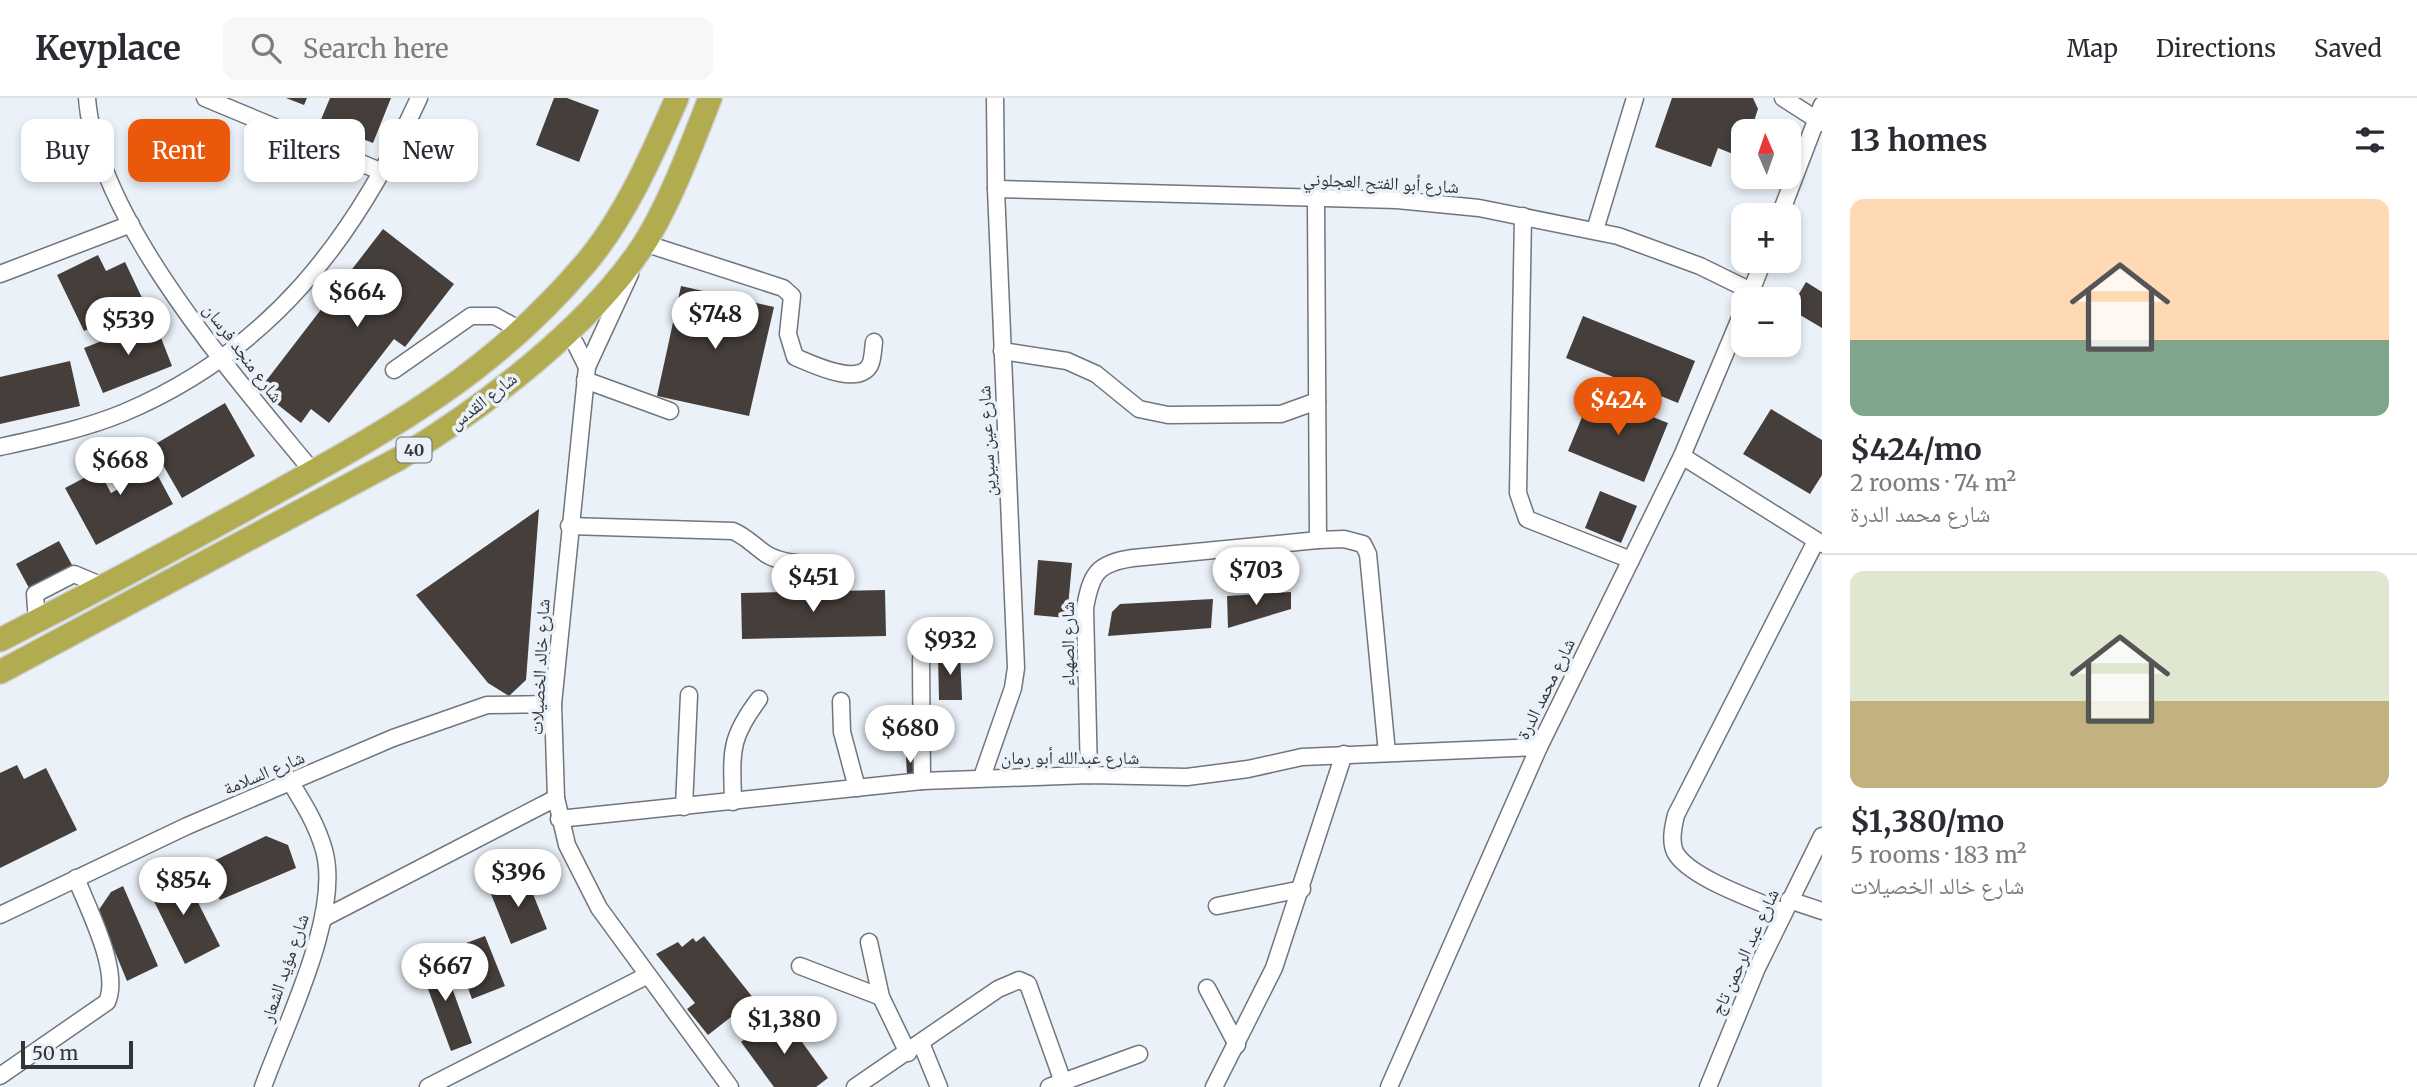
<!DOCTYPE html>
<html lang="en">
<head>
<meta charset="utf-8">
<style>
	body { margin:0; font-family:Merriweather,"Noto Naskh Arabic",serif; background:#f7f7f7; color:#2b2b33; height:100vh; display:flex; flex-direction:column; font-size:26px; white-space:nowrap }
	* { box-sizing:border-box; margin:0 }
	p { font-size:23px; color:#7c7c81 }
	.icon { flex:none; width:38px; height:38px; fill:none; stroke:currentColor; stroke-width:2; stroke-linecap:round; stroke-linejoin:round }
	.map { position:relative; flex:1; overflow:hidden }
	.panel { display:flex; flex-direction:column; background:#fff; width:595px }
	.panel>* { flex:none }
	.hud { position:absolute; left:21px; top:21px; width:665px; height:63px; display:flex; gap:14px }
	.needle { width:46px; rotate:358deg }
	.buttons { position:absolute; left:1731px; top:21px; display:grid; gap:14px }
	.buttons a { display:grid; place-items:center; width:70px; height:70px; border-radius:14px; background:#fff; box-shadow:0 4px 10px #0003; font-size:35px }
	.scale { position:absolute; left:21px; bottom:18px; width:112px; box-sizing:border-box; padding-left:7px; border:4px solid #333638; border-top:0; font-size:19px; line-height:24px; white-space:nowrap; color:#333638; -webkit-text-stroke:5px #eaf1f8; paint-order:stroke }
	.price { position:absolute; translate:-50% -60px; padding:0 16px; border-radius:24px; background:#fff; color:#222; font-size:23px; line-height:46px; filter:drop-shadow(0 2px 4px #0008) }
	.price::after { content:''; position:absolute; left:50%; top:42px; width:21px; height:16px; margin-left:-10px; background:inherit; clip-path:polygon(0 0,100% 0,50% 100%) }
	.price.selected { background:#ea580c; color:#fff }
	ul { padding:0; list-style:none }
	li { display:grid; align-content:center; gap:14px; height:371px; padding:0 28px }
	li+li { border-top:2px solid #e1e1e2 }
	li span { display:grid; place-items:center; height:217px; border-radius:14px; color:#555 }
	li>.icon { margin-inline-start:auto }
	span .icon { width:126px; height:126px; fill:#fffc; stroke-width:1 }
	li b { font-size:30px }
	h2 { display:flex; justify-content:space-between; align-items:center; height:84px; padding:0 28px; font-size:30px }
	.pill { padding:0 24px; border-radius:14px; background:#fff; box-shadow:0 4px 10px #0003; font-size:24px; line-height:63px }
	.pill.selected { background:#ea580c; color:#fff }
	header { display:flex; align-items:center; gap:42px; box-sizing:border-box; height:98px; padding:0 35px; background:#fff; border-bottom:2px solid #e1e1e2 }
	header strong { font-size:33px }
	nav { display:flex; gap:38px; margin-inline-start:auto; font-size:24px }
	.search { width:490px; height:63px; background:#f7f7f7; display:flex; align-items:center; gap:18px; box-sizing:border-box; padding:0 24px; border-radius:14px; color:#7c7c81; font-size:26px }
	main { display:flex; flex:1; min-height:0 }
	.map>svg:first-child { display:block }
	.building { fill:#453e3a }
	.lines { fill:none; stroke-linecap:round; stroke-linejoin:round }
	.minor-casing { stroke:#70767c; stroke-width:19 }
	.highway-casing { stroke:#cecfcf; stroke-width:26 }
	.minor { stroke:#fff; stroke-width:16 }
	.highway { stroke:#b1ac50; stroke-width:23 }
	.labels { text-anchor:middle; stroke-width:7; stroke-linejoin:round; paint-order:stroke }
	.shield { fill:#eaf1f8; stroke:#6a6e72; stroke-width:2 }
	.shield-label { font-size:16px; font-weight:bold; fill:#333638 }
	.street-label { font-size:18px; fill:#333638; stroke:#eaf1f8 }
</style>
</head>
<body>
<header>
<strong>Keyplace</strong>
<div class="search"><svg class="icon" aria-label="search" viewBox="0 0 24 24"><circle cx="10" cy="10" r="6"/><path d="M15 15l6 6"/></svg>Search here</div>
<nav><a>Map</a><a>Directions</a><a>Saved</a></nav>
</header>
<main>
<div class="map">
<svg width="1822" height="989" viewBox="0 0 1822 989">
	<rect width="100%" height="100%" fill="#eaf1f8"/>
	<g class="building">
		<polygon points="286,0 307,0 304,7"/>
		<polygon points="330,0 391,0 373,45 320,24"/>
		<polygon points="554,0 567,0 599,12 579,64 536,47"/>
		<polygon points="1672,0 1753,0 1758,11 1753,26 1770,33 1743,33 1743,60 1718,50 1711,69 1655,49"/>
		<polygon points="383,131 454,186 405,249 394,241 329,325 311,311 301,325 259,292"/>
		<polygon points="98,157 106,173 125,164 144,204 84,233 57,177"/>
		<polygon points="1806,184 1822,194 1822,230 1790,211"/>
		<polygon points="681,188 774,209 749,318 657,298"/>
		<polygon points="1583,218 1695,263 1678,305 1566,260"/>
		<polygon points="154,222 172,268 103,295 84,250"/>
		<polygon points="70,263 80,308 0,326 0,279"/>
		<polygon points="1592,295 1668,325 1644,384 1568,353"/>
		<polygon points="225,305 255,358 182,400 152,348"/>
		<polygon points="1771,311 1822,342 1822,377 1810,396 1743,356"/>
		<polygon points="142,348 173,406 96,447 65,390 99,372 111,395 122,389 109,366"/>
		<polygon points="1600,393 1637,408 1621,445 1585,430"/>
		<polygon points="539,411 526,582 509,598 488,585 416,497"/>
		<polygon points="59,443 72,467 29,490 16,466"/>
		<polygon points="1038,462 1072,465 1067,520 1034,517"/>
		<polygon points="885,492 886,538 742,541 741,495"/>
		<polygon points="1291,494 1291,511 1228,530 1227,498"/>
		<polygon points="1213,501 1211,530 1108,538 1112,514 1120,506"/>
		<polygon points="960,555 962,602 939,602 938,556"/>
		<polygon points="906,659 914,659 914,676 907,676"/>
		<polygon points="17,667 24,681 46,670 77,732 0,770 0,675"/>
		<polygon points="266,738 288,747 296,770 220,802 205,767"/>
		<polygon points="181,771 220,848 185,866 147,789"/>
		<polygon points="525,776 547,831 511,846 489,791"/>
		<polygon points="123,788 158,868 127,883 98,813 111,794"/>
		<polygon points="485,838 505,888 472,901 453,850"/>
		<polygon points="704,838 754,901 708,937 687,911 695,905 656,856 678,844 682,849 693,840 696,844"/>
		<polygon points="440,857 472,945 451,953 418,864"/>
		<polygon points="781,915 828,980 816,989 774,989 741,944"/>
	</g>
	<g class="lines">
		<defs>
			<g id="minor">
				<path d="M 87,0 C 96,122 237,281 313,374"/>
				<polyline points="205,0 380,73"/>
				<polyline points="1783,0 1822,25"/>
				<polyline points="996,91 1397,102 1479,110 1618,138 1700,168 1751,193"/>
				<polyline points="1316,101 1318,442"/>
				<polyline points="1780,117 1822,7"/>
				<polyline points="1523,118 1518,395 1527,421 1631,462"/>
				<polyline points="1595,132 1635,0"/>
				<path d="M 641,152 L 644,145 L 783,190 L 792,198 L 788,236 L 795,259 C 812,266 858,289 870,267 C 873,261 873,251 874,244"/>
				<polyline points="0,176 131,126"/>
				<polyline points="630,176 587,269 553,606 556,700 567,747 599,810 730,989"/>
				<polyline points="1748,201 1763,163"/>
				<polyline points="562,237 575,245 587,269"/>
				<polyline points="1002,253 1067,263 1096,276 1139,311 1168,317 1281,316 1317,303"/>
				<polyline points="394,272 471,218 495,218 522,233"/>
				<polyline points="585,282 670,313"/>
				<path d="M 0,349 C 41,340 84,331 123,315 C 270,253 354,142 419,0"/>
				<polyline points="1682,358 1822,446"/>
				<path d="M 569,428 L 733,433 C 747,439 754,448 766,456 C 780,465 800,465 816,467"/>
				<polyline points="37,523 35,496 74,476 105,489"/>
				<polyline points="921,561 922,683"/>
				<polyline points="841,603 842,634 857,690"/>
				<path d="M 1089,677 L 1085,510 C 1091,476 1097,465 1133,460 L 1318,442 L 1344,441 L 1363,446 L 1368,456 L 1387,655"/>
				<polyline points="982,679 1013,590 1016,570 996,91 995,0"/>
				<path d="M 733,704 C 732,655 728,642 759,601"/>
				<polyline points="684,709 689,597"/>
				<polyline points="559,721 922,683 1089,677 1187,679 1248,671 1302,659 1539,649"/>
				<polyline points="1789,802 1822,813"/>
				<polyline points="1217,808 1302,791"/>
				<path d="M 1783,814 C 1756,802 1689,780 1675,754 C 1670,743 1673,729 1676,717 L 1816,443"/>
				<polyline points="0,817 187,728 393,640 487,607 553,606"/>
				<polyline points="324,820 556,700"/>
				<polyline points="869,844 881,899 908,955"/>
				<polyline points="800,868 881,899"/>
				<polyline points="1207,890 1237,947"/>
				<polyline points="921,945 939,989"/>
				<path d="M 0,978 L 107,904 C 121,873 88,811 76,780"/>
				<path d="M 263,989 C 285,927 342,816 324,752 C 317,727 304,706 291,685"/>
				<polyline points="428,989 646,878"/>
				<polyline points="855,989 998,891 1019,882 1028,886 1063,984"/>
				<polyline points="1049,989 1139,956"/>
				<polyline points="1214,989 1274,870 1344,656"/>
				<polyline points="1389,989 1539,649 1682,358 1743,213"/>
				<polyline points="1708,989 1757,870 1822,738"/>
			</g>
			<g id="highway">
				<path d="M 0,542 C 90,496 178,449 266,400 C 390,331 491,277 585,166 C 625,119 652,57 677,0"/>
				<path d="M 0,574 L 400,360 C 484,309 590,229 644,146 C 669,107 693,44 710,0"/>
			</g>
		</defs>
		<use href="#minor" class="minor-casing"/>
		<use href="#highway" class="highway-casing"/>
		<use href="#minor" class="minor"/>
		<use href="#highway" class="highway"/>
	</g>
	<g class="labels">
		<rect class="shield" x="396.5" y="339.5" width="35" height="25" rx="5"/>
		<g class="shield-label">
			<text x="414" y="358">40</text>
		</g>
		<g class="street-label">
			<text transform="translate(1381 85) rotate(3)" y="6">شارع أبو الفتح العجلوني</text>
			<text transform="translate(243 255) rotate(53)" y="6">شارع منجد فرسان</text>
			<text transform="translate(483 303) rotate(-38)" y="6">شارع القدس</text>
			<text transform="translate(987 343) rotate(-93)" y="6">شارع عين سيرين</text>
			<text transform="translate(1068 546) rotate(-90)" y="6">شارع الصهباء</text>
			<text transform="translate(540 569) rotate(-87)" y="6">شارع خالد الخصيلات</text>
			<text transform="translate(1546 591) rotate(-64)" y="6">شارع محمد الدرة</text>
			<text x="1070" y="666">شارع عبدالله أبو رمان</text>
			<text transform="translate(264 675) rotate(-23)" y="6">شارع السلامة</text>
			<text transform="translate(1745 854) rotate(-65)" y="6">شارع عبد الرحمن تاج</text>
			<text transform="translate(285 870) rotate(-71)" y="6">شارع مؤيد الشعار</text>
		</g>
	</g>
</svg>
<div class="buttons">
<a><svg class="needle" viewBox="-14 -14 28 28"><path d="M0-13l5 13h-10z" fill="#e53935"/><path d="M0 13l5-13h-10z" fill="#7c7c81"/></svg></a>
<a>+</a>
<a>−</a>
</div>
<div class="scale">50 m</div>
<b class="price" style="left:357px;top:231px">$664</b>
<b class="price" style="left:715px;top:253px">$748</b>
<b class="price" style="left:128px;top:259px">$539</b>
<b class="price selected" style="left:1618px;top:339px">$424</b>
<b class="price" style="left:120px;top:399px">$668</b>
<b class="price" style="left:1256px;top:509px">$703</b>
<b class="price" style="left:813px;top:516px">$451</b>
<b class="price" style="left:950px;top:579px">$932</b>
<b class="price" style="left:910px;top:667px">$680</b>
<b class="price" style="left:518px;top:811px">$396</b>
<b class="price" style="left:183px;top:819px">$854</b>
<b class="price" style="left:445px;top:905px">$667</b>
<b class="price" style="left:784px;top:958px">$1,380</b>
<div class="hud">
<a class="pill">Buy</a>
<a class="pill selected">Rent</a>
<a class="pill">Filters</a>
<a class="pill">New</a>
</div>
</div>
<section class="panel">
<h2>13 homes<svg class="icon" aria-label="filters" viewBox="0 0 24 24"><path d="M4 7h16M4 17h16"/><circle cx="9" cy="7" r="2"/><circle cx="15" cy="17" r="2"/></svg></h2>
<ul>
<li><span style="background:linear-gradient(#ffd9b3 65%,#7fa58c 0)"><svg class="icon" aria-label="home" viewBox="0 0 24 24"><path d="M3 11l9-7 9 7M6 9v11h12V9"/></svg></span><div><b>$424/mo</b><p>2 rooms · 74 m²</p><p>شارع محمد الدرة</p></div></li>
<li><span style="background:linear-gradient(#dfe7d0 60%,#c2b280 0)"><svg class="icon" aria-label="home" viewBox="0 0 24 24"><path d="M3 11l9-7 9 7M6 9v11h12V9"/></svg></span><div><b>$1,380/mo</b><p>5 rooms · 183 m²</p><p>شارع خالد الخصيلات</p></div></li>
</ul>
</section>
</main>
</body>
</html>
